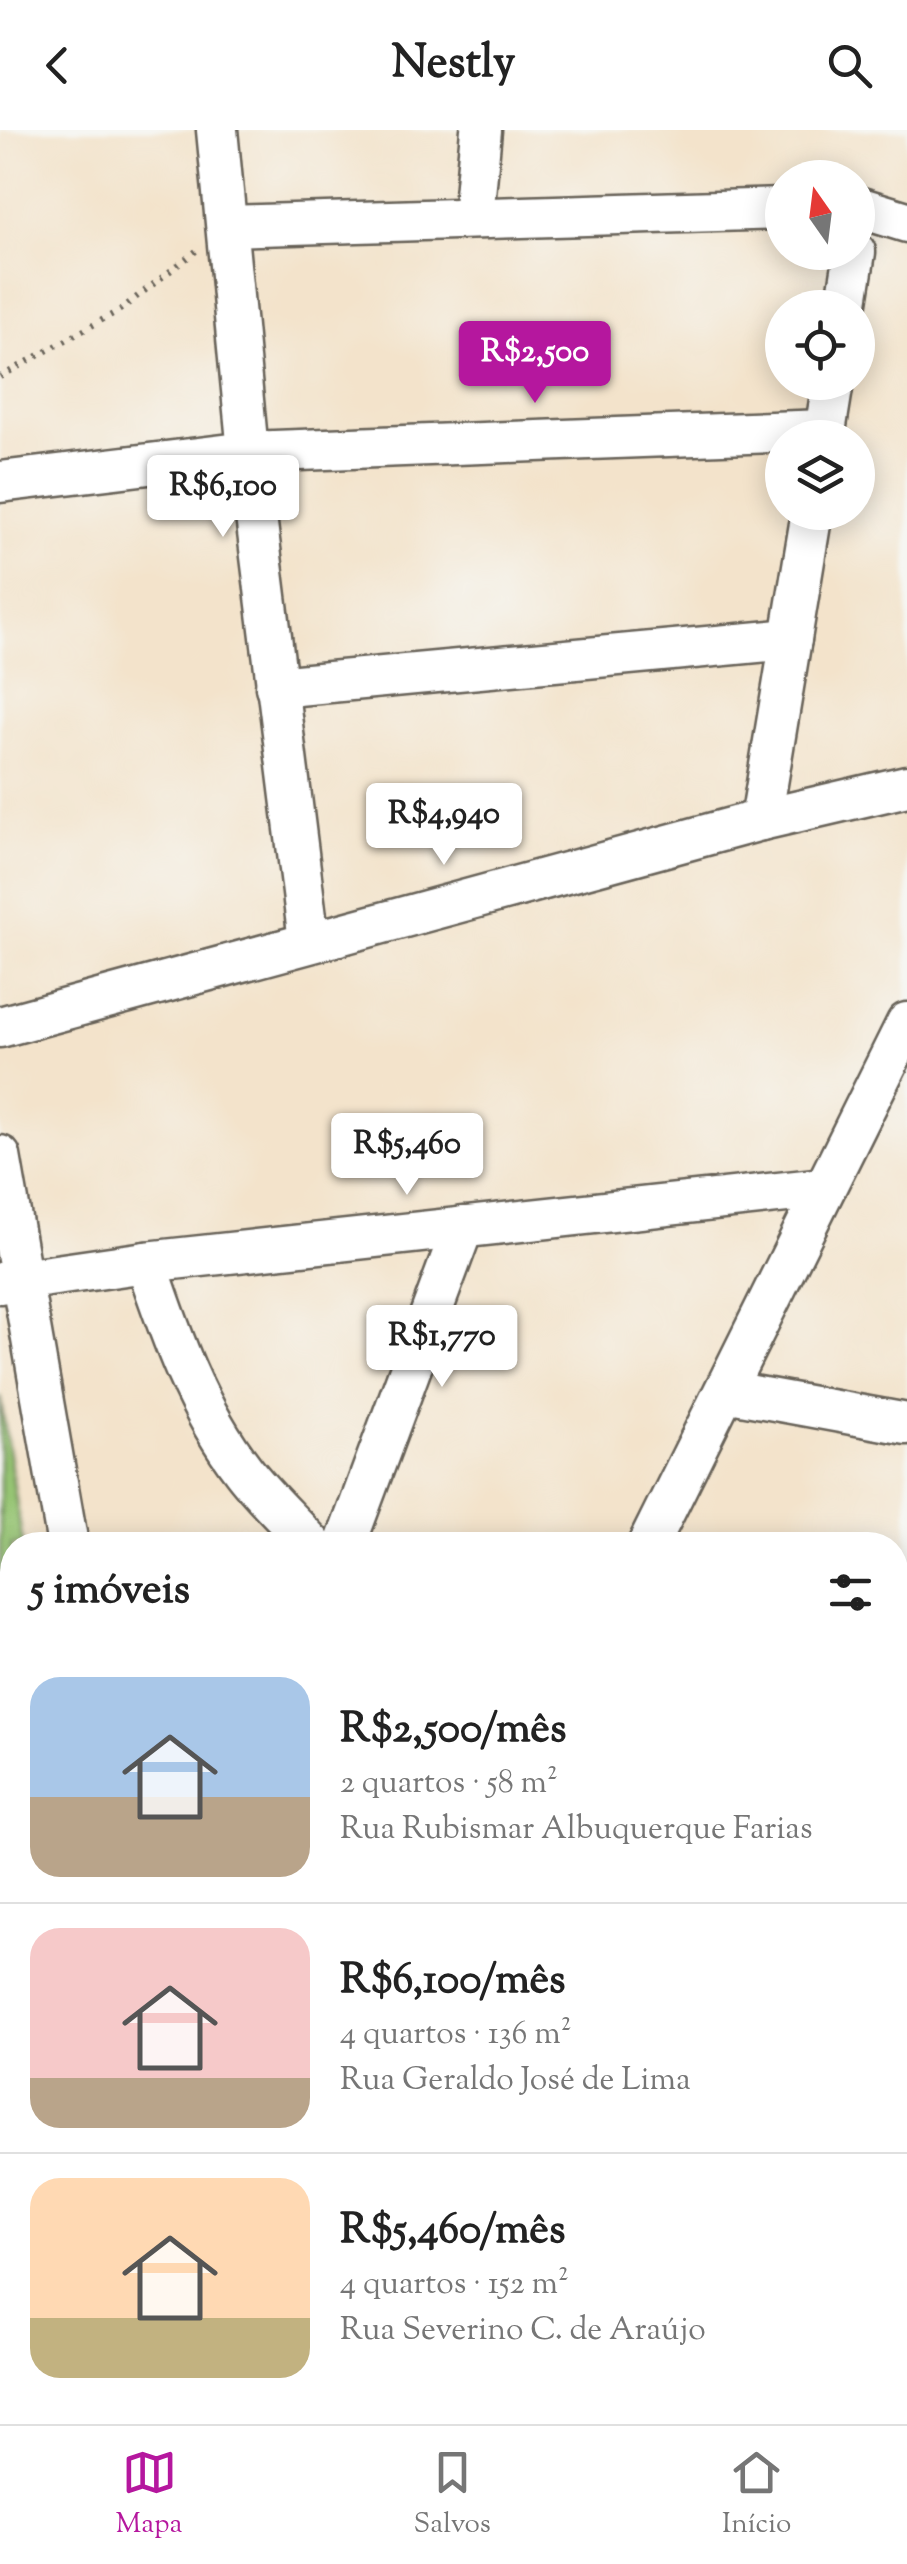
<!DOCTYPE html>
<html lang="pt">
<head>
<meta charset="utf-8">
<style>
	body { margin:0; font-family:"Sorts Mill Goudy",serif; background:#f6f6f6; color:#222; height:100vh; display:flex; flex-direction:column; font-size:38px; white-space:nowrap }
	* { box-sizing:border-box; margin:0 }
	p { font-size:32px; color:#767676 }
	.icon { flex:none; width:55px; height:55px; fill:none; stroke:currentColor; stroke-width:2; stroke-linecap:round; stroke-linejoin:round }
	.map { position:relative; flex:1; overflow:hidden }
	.side { position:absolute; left:0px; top:1402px; width:908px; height:892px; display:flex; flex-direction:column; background:#fff; border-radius:40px 40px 0 0; box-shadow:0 5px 25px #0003 }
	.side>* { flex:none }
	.needle { width:65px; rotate:346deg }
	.tools { position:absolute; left:765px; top:30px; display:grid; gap:20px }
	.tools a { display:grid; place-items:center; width:110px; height:110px; border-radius:50%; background:#fff; box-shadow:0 5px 25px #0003; font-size:50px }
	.price { position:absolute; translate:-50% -85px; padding:0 22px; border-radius:10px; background:#fff; color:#222; font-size:32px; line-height:65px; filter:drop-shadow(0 2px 5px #0008) }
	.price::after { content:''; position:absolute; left:50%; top:60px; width:30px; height:22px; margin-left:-15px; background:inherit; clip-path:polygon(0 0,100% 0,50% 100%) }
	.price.active { background:#b5179e; color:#fff }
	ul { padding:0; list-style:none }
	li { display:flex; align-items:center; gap:30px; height:250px; padding:0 30px }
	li+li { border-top:2px solid #e0e0e0 }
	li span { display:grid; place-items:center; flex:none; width:280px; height:200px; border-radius:30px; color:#555 }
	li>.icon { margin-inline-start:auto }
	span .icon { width:120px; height:120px; fill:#fffc; stroke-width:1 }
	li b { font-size:42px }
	h2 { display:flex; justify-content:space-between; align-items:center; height:120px; padding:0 30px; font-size:42px }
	header { display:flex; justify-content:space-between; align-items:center; height:130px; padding:0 30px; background:#fff; font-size:45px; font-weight:700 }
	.dock { display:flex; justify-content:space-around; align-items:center; height:140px; border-top:2px solid #e0e0e0; background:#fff; font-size:28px; color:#767676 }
	.dock a { display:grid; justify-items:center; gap:5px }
	.dock .active { color:#b5179e }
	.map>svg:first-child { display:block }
	.green { fill:#96c473; stroke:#597048; stroke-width:2.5 }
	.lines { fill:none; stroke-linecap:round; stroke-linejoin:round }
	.minor-casing { stroke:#676259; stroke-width:45 }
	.major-casing { stroke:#676259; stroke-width:58 }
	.path { stroke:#676259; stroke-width:6; stroke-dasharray:2.5 8; stroke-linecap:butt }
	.minor { stroke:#fff; stroke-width:40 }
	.major { stroke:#f6be87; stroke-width:52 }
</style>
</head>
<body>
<header><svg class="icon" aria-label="back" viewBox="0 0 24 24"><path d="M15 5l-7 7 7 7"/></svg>Nestly<svg class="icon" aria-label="search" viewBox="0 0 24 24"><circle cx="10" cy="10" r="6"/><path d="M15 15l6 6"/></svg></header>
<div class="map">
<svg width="907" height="2294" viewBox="0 0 907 2294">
	<rect width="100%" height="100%" fill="#f6f6f2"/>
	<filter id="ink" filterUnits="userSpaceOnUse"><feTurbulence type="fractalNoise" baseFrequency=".01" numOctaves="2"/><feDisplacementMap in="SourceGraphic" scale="20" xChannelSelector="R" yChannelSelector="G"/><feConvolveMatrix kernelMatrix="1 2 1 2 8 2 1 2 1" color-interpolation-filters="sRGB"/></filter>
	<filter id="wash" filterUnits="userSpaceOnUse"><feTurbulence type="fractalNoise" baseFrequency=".0048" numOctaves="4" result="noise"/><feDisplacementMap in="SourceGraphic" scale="40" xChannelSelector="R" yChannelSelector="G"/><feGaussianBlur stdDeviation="2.25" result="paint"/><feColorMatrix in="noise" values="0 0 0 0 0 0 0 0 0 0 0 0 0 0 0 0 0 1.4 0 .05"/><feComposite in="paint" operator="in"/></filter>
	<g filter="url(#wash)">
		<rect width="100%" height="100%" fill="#f3e3cb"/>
		<polygon class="green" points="0,1266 23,1415 12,1415 12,1654 0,1640"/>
	</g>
	<g filter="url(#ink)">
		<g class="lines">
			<defs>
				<g id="minor">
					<polyline points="217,0 248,322 309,811"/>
					<polyline points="858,77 907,92"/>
					<polyline points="473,87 481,0"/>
					<polyline points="227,96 782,79"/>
					<polyline points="846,178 855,122"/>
					<polyline points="824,308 833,252"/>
					<polyline points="0,352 248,322 825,300"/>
					<polyline points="276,557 791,509"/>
					<polyline points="761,690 812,382"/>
					<polyline points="0,897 761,690 907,656"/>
					<polyline points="0,1026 68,1415"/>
					<path d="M 146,1132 C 171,1206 196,1279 244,1341 C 264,1367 290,1391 312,1415"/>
					<polyline points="0,1153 146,1132 824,1058"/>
					<polyline points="725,1261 907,1294"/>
					<polyline points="345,1415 463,1097"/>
					<polyline points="648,1415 907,893"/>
					<polyline points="895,1563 907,1562"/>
					<polyline points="895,1828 907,1824"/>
					<polyline points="0,1919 12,1908"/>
					<polyline points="895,2073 907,2070"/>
					<polyline points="89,2294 101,2282"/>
					<polyline points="632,2294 639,2282"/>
				</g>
				<g id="major">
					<polyline points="0,1711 12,1725"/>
					<polyline points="517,2282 527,2294"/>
				</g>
			</defs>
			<use href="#minor" class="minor-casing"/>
			<use href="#major" class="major-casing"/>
			<g class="path">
				<polyline points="0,247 120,180 196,121"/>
				<polyline points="382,1409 399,1415"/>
			</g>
			<use href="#minor" class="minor"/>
			<use href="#major" class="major"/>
		</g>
	</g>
</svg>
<div class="tools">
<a><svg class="needle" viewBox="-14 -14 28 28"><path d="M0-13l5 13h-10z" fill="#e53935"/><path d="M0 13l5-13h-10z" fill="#767676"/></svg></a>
<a><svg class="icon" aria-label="locate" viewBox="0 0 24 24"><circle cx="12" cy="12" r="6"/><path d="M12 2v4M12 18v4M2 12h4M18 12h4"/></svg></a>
<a><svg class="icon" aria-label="layers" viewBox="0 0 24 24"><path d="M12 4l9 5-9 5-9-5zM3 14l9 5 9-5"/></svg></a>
</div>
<b class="price active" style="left:535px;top:276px">R$2,500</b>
<b class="price" style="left:223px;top:410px">R$6,100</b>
<b class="price" style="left:444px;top:738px">R$4,940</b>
<b class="price" style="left:407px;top:1068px">R$5,460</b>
<b class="price" style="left:442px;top:1260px">R$1,770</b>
<section class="side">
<h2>5 imóveis<svg class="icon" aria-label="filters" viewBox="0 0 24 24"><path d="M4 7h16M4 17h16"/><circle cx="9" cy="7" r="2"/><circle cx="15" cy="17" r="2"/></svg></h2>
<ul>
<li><span style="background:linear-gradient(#a9c7e8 60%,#b9a48a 0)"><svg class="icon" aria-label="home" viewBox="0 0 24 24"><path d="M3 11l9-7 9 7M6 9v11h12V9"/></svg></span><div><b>R$2,500/mês</b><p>2 quartos · 58 m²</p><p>Rua Rubismar Albuquerque Farias</p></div></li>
<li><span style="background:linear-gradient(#f6c9c9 75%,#b9a48a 0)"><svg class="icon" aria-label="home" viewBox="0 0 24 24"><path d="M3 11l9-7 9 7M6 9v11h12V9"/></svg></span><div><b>R$6,100/mês</b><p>4 quartos · 136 m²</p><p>Rua Geraldo José de Lima</p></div></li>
<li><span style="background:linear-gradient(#ffd9b3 70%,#c2b280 0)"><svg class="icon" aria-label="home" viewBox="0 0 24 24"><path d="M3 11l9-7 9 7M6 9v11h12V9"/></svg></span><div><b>R$5,460/mês</b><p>4 quartos · 152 m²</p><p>Rua Severino C. de Araújo</p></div></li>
</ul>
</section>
</div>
<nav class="dock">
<a class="active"><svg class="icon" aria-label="map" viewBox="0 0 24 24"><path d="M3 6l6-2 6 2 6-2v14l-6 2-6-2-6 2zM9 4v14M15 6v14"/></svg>Mapa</a>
<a><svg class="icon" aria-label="saved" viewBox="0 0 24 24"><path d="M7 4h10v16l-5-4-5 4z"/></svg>Salvos</a>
<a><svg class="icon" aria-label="home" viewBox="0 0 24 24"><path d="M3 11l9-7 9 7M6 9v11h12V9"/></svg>Início</a>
</nav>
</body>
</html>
